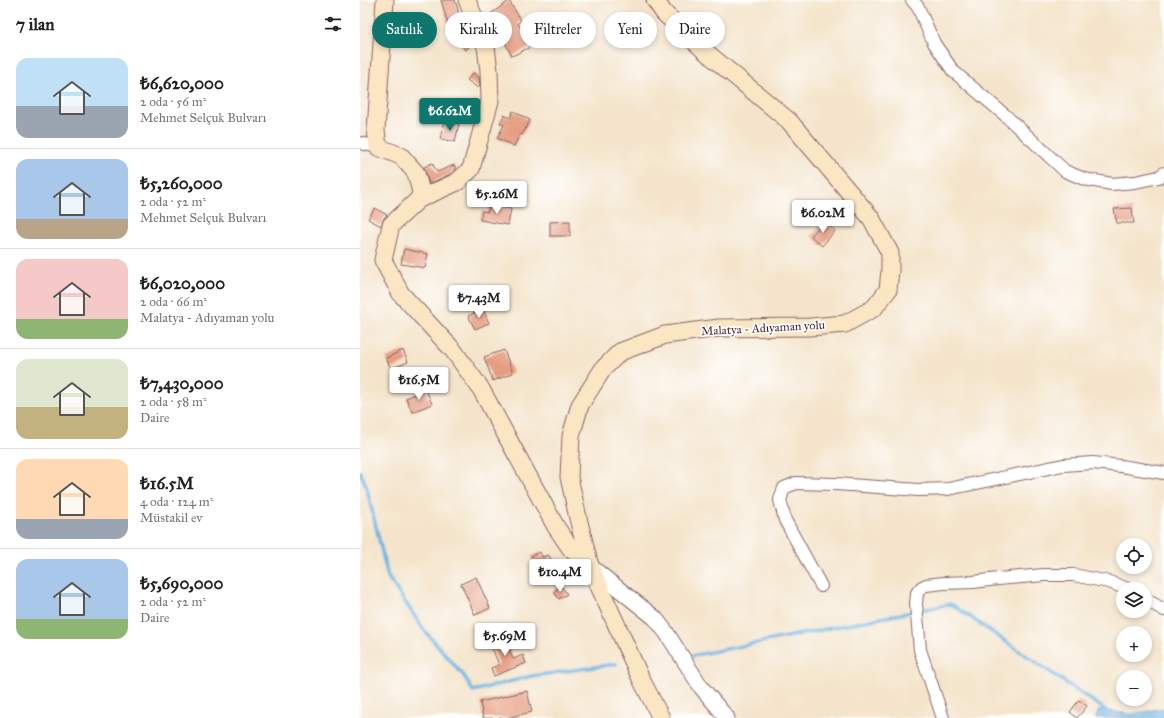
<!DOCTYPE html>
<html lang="tr">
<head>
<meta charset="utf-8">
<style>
	body { margin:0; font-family:"IM FELL Great Primer",serif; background:#f2f2f2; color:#202124; height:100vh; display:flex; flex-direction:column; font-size:15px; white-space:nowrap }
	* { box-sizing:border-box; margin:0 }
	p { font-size:13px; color:#757577 }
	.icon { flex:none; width:22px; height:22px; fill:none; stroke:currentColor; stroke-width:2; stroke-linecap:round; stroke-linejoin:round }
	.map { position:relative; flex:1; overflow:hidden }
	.drawer { display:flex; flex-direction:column; background:#fff; width:360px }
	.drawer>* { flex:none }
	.guide { position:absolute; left:12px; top:12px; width:380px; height:36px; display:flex; gap:8px }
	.controls { position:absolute; left:756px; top:538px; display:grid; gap:8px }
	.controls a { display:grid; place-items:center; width:36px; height:36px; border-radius:50%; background:#fff; box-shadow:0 2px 6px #0003; font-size:20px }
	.price { position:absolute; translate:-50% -34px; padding:0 9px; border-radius:4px; background:#fff; color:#222; font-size:13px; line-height:26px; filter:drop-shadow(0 1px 2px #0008) }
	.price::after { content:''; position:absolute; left:50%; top:24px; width:12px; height:9px; margin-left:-6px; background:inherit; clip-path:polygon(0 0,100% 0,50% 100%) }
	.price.active { background:#0f766e; color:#fff }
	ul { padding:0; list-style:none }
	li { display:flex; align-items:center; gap:12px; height:100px; padding:0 16px }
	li+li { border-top:1px solid #e0e0e0 }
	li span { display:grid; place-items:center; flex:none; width:112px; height:80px; border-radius:12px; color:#555 }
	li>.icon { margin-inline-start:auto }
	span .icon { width:48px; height:48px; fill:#fffc; stroke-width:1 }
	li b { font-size:17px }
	h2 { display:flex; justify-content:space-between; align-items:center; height:48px; padding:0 16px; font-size:17px }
	.tag { padding:0 14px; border-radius:18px; background:#fff; box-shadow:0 2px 6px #0003; font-size:14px; line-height:36px }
	.tag.active { background:#0f766e; color:#fff }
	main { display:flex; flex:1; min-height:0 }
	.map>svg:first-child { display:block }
	.water { fill:#6ab3e2; stroke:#5a6986 }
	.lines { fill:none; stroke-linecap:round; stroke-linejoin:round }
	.stream { stroke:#6ab3e2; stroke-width:3.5 }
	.building { fill:#e69e82 }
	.minor-casing { stroke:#866463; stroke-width:14 }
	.tertiary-casing { stroke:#866463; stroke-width:17 }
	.secondary-casing { stroke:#866463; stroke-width:19 }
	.minor { stroke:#fff; stroke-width:12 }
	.tertiary { stroke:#fff; stroke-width:15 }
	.secondary { stroke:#fbe6c4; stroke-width:17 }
	.labels { text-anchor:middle; stroke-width:3.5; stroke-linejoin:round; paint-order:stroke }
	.street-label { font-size:12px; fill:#4a1f2b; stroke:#fff }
</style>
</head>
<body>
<main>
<section class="drawer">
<h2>7 ilan<svg class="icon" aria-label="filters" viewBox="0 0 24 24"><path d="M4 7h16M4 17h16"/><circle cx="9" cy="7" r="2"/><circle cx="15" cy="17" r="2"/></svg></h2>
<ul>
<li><span style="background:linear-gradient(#bfe0f5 60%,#9aa5b1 0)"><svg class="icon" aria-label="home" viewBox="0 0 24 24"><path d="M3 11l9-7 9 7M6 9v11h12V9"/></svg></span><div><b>₺6,620,000</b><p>2 oda · 56 m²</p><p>Mehmet Selçuk Bulvarı</p></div></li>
<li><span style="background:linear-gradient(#a9c7e8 75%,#b9a48a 0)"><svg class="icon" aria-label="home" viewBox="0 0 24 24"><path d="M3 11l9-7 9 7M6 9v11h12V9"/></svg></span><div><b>₺5,260,000</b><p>2 oda · 52 m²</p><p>Mehmet Selçuk Bulvarı</p></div></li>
<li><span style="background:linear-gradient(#f6c9c9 75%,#8fb573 0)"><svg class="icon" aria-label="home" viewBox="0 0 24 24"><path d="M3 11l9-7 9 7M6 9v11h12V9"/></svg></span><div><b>₺6,020,000</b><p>2 oda · 66 m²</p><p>Malatya - Adıyaman yolu</p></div></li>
<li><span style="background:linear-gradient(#dfe7d0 60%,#c2b280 0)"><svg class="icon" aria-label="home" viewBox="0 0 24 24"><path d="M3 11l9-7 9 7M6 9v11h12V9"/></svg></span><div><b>₺7,430,000</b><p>2 oda · 58 m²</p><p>Daire</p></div></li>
<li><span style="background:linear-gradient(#ffd9b3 75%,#9aa5b1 0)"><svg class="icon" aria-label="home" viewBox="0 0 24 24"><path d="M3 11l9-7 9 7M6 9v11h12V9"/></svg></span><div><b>₺16.5M</b><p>4 oda · 124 m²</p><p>Müstakil ev</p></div></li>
<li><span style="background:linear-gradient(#a9c7e8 75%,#8fb573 0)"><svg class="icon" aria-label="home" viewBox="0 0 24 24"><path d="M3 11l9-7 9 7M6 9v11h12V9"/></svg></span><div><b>₺5,690,000</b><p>2 oda · 52 m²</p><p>Daire</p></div></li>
</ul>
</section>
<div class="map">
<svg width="804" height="718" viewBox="0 0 804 718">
	<rect width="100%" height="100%" fill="#fff"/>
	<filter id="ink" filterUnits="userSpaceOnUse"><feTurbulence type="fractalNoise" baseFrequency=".025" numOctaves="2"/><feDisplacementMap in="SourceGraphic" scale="8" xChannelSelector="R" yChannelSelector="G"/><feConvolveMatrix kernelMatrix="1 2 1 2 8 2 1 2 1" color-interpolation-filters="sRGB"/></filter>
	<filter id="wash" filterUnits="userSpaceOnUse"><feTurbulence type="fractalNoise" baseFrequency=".012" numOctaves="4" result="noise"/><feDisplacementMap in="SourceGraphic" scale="16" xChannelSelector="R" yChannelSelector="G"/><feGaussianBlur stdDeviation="0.9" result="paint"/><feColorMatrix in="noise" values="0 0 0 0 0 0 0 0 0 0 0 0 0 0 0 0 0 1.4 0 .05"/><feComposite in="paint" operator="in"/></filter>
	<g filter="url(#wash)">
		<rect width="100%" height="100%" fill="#f4e4cb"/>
		<polygon class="water" points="804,708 804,718 735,718 739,710 771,714"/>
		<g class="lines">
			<g class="stream">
				<polyline points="0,472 6,485 28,577 64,630 104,676 113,691 172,676 256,664"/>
				<polyline points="326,657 591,604 747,711"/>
			</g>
		</g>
		<g id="blocks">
			<g class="building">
				<polygon points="81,0 95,0 101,20 88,24"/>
				<polygon points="149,1 161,20 158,23 170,47 152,56 141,35 140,36 126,17"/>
				<polygon points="107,30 110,35 114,43 105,50 96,38"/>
				<polygon points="113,73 119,77 120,86 118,88 107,80"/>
				<polygon points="153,111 170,120 162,135 160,134 154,146 137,138 144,125 140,123 144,115 150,118"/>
				<polygon points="84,121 99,124 95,142 80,139"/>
				<polygon points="72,163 77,172 94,165 96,169 88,175 69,184 64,167"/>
				<polygon points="129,205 151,209 148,225 120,220 122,211 128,212"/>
				<polygon points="15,208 27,215 24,218 21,226 8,219"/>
				<polygon points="772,208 774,223 757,223 754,209"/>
				<polygon points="210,221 210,236 190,236 190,222"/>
				<polygon points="464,221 475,231 462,246 451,236"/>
				<polygon points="44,249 68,254 65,268 41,264"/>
				<polygon points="123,309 129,323 115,329 108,316"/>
				<polygon points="43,350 48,362 31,369 26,358"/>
				<polygon points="144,350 153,373 133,381 124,357"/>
				<polygon points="66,390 72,404 52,412 46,398"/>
				<polygon points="180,552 182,557 189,555 194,567 178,573 171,556"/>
				<polygon points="116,577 130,608 115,615 101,584"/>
				<polygon points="201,586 207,594 199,599 193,592"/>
				<polygon points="144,637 153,659 163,655 166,663 134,676 131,668 139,665 130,643"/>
				<polygon points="167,691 172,712 146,718 123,718 120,702"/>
				<polygon points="719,700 727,706 717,718 710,712"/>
			</g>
		</g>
	</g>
	<g filter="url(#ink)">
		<use href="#blocks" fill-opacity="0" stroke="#866463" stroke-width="1"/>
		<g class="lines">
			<defs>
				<g id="minor">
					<polyline points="552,0 558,7 574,43 593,71 646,116 705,171 724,179 752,184 775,182 799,177 804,173"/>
					<polyline points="0,143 18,147"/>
					<polyline points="461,586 425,520 420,500 424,488 436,483 476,484 559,490 588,489 703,465 733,463 761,466 804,473"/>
					<polyline points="785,599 804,610"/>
					<polyline points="583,718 560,650 556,604 557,593 559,590 562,587 566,585 584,583 613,582 638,579 684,575 713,575 749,582 768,589"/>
				</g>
				<polyline id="tertiary" points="230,566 295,618 306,632 341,687 367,718"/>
				<g id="secondary">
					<polyline points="25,0 16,130 18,147 41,156 56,173 61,192 59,199"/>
					<polyline points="107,0 126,47 129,71 130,101 111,169 97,182 59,199 31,225 23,260 41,294 93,350 121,389 196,527 211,549 230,566"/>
					<polyline points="295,0 304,13 346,52 429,121 511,218 530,253 530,271 528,290 514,308 485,324 450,327 359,328 305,335 260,352 243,369 220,405 211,436 209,477 218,518 230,566 281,679 301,718"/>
				</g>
			</defs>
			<use href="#minor" class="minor-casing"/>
			<use href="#tertiary" class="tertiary-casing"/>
			<use href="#secondary" class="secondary-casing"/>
			<use href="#minor" class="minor"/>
			<use href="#tertiary" class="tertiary"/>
			<use href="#secondary" class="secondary"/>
		</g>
	</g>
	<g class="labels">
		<g class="street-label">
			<text transform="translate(403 328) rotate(-3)" y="4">Malatya - Adıyaman yolu</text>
		</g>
	</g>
</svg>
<div class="controls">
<a><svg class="icon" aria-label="locate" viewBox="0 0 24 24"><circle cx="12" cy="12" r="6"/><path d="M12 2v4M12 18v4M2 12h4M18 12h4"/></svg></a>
<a><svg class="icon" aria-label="layers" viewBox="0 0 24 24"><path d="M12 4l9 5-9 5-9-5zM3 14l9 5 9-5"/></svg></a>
<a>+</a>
<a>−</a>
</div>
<b class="price active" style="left:90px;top:132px">₺6.62M</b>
<b class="price" style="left:137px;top:215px">₺5.26M</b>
<b class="price" style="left:463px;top:234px">₺6.02M</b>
<b class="price" style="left:119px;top:319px">₺7.43M</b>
<b class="price" style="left:59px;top:401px">₺16.5M</b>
<b class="price" style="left:200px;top:593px">₺10.4M</b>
<b class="price" style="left:145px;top:657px">₺5.69M</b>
<div class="guide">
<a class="tag active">Satılık</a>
<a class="tag">Kiralık</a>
<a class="tag">Filtreler</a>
<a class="tag">Yeni</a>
<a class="tag">Daire</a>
</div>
</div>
</main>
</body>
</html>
